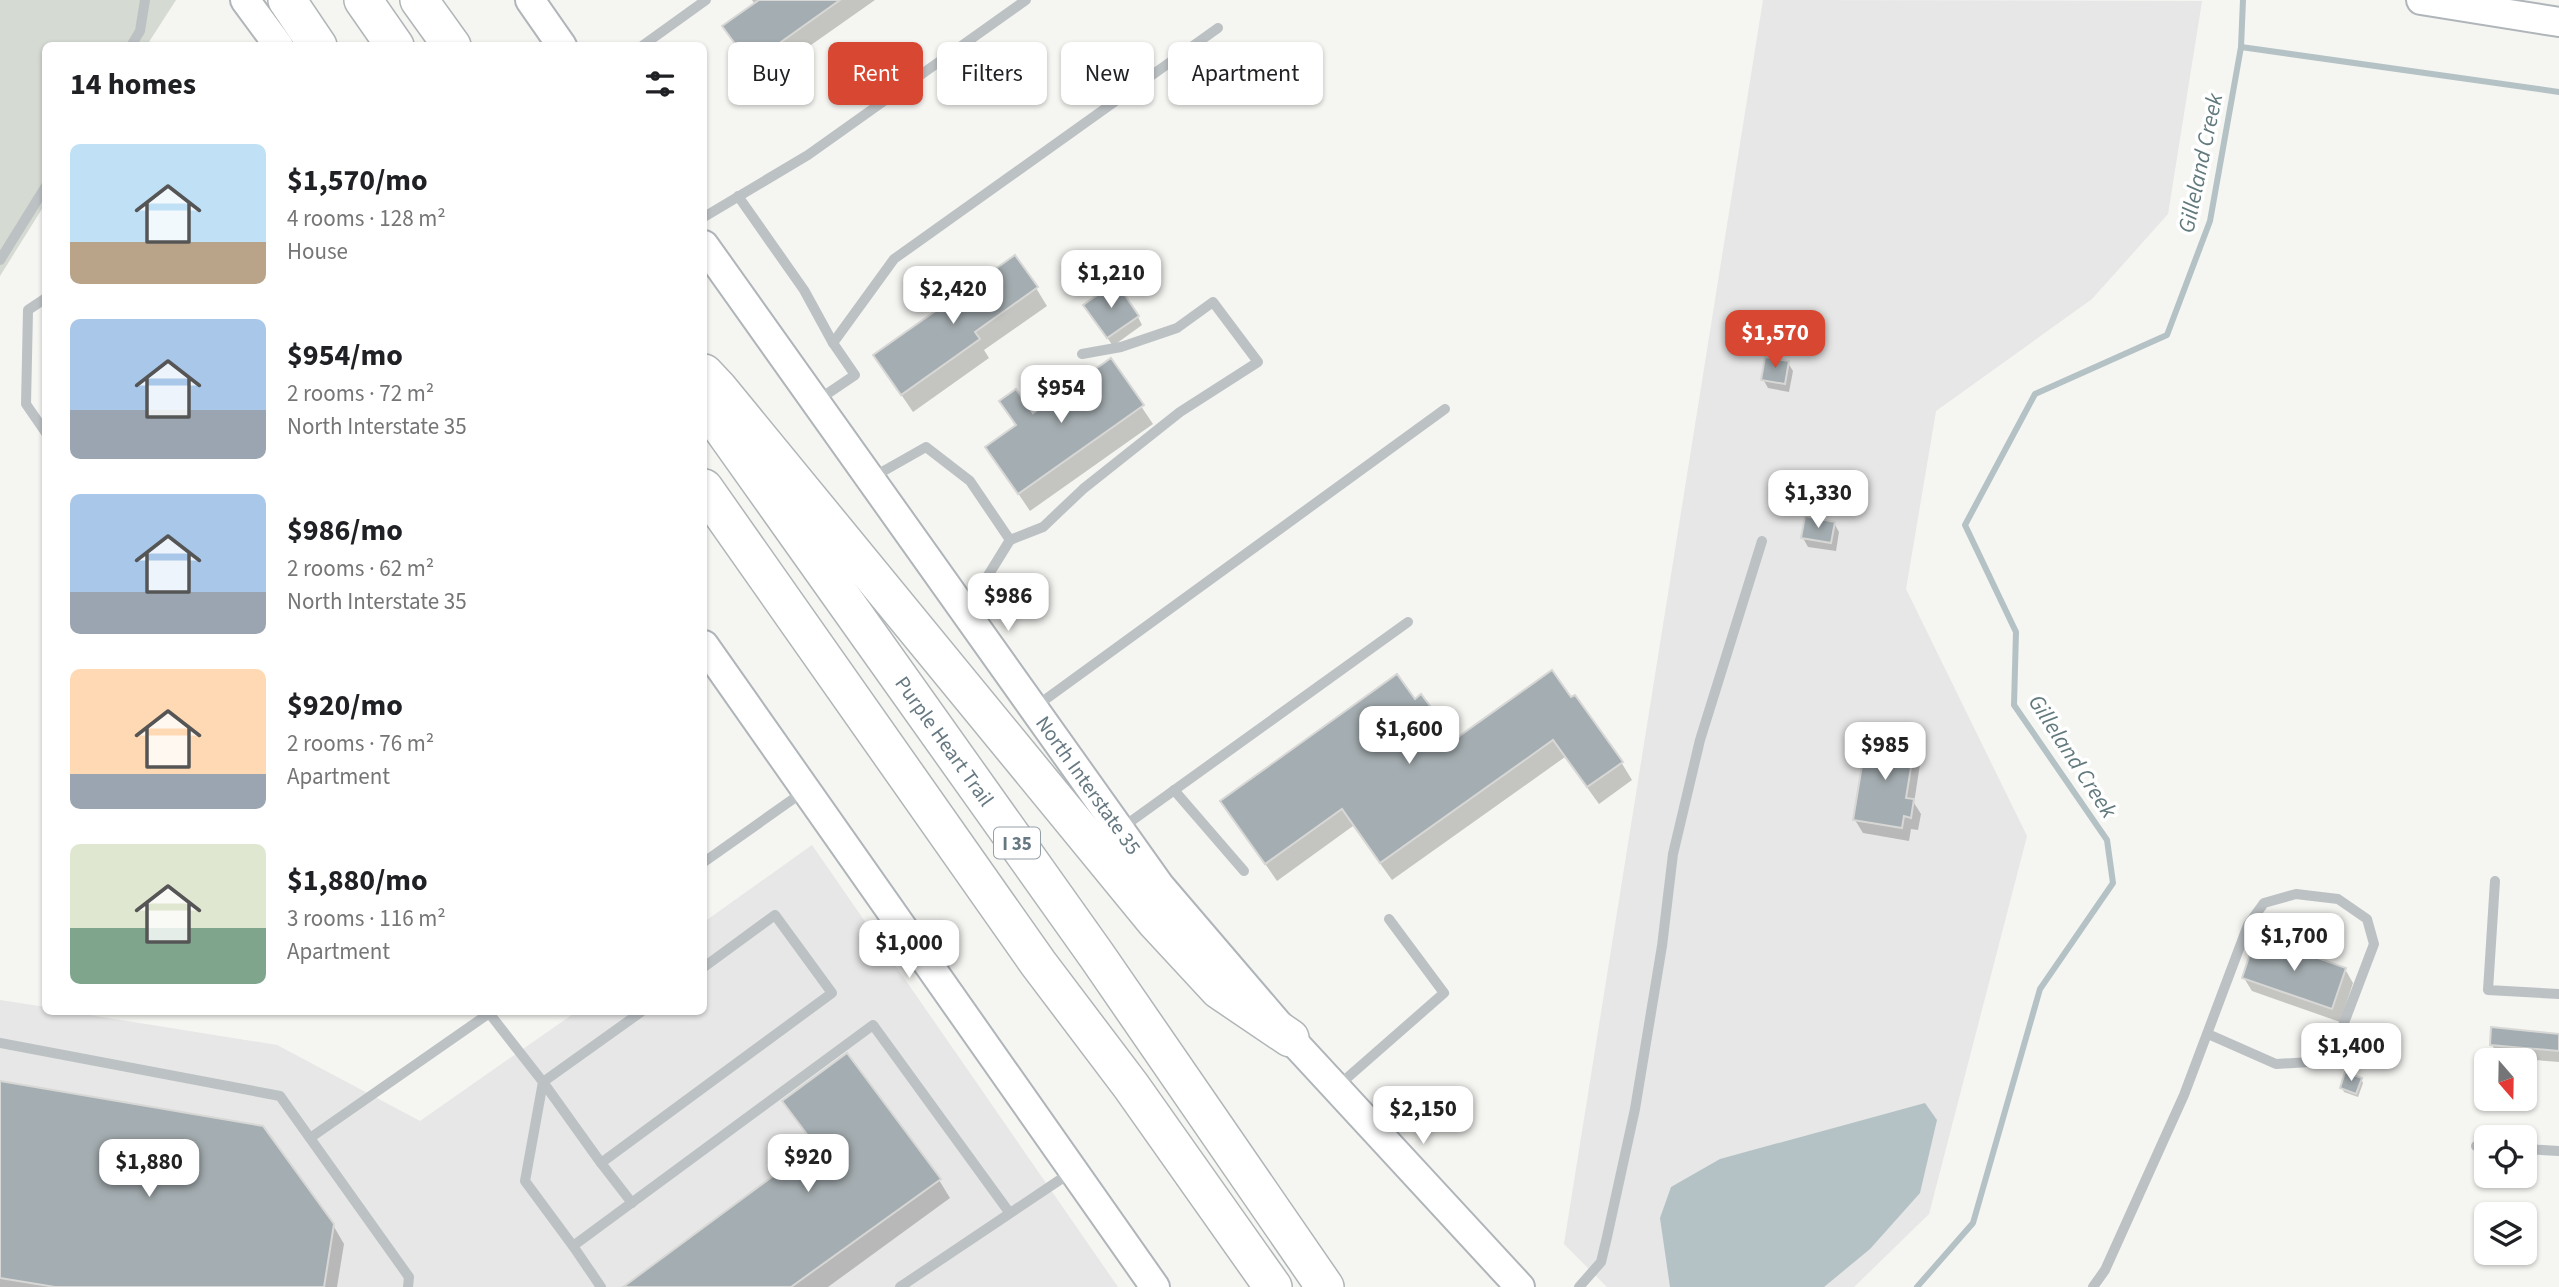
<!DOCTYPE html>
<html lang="en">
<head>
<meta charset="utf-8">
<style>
	body { margin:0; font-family:"Source Sans 3",sans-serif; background:#f2f2f2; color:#202124; height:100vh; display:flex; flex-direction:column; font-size:26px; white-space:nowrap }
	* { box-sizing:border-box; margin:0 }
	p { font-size:23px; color:#757577 }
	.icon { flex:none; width:38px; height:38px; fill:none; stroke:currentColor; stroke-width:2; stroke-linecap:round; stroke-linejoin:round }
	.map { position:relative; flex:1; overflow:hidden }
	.drawer { position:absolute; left:42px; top:42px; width:665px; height:973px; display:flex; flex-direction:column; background:#fff; border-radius:10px; box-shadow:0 2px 5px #0004 }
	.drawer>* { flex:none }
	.hud { position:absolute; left:728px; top:42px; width:665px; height:63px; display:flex; gap:14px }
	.needle { width:46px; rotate:160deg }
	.buttons { position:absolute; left:2474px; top:1048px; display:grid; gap:14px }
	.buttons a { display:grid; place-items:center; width:63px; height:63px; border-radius:10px; background:#fff; box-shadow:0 2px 5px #0004; font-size:35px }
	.price { position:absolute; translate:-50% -60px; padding:0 16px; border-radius:14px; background:#fff; color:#222; font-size:23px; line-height:46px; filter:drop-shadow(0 2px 4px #0008) }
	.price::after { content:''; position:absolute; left:50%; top:42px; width:21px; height:16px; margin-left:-10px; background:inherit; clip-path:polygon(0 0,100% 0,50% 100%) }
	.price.selected { background:#d74731; color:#fff }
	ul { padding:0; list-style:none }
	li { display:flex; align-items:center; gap:21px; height:175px; padding:0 28px }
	li span { display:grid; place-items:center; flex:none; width:196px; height:140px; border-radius:10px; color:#555 }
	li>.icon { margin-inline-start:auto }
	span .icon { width:84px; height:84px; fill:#fffc; stroke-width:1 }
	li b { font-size:30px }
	h2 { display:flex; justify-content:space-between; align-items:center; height:84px; padding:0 28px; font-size:30px }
	.chip { padding:0 24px; border-radius:10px; background:#fff; box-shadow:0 2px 5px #0004; font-size:24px; line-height:63px }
	.chip.selected { background:#d74731; color:#fff }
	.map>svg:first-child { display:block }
	.built { fill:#e6e7e6 }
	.green { fill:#d5dad2 }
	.water { fill:#b4c2c5 }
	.shadow { fill:#0003 }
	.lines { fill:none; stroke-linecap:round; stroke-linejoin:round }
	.stream { stroke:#b4c2c5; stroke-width:6 }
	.building { fill:#a4adb1; stroke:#d7d7d5; stroke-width:2 }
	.secondary-casing { stroke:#afb5b9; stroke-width:32 }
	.highway-casing { stroke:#b0b5b7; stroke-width:40 }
	.lane { stroke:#bcc1c4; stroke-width:10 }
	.secondary { stroke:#fff; stroke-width:28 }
	.highway { stroke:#fff; stroke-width:37 }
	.labels { text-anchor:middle; stroke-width:7; stroke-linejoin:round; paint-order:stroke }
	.shield { fill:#fff; stroke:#94a0a7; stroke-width:2 }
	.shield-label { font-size:19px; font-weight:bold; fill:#667881 }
	.street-label { font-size:21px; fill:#667881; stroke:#fff }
	.water-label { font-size:23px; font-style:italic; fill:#62797e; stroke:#fff }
</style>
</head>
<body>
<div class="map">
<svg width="2559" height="1287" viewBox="0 0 2559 1287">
	<rect width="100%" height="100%" fill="#f5f5f2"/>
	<g class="built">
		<polygon points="1763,0 2202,1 2168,214 2092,299 1936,411 1906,589 2027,836 1929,1214 1854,1287 1607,1287 1564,1244"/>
		<polygon points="812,845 1118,1287 0,1287 0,1000 45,1007 46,1012 71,1012 277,1045 420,1121 576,1012 704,1012 704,922"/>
	</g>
	<polygon class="green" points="0,0 176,0 147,45 46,46 45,204 0,276"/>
	<polygon class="water" points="1925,1103 1937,1120 1920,1193 1870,1249 1824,1287 1670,1287 1660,1218 1671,1187 1720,1159"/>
	<g class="shadow">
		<polygon points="752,0 875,0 784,64 791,77 773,90 758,70 755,73 724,26 755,5"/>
		<polygon points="1036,288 1047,306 984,350 989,358 913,412 875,356"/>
		<polygon points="1091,314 1138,317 1142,325 1113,346"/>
		<polygon points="1110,360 1153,424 1030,511 987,447 1016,427 1001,402 1032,415"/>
		<polygon points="1788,363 1793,371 1789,392 1768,388 1763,379"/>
		<polygon points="1834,523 1839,532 1836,551 1808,547 1803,538"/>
		<polygon points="1571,700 1621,762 1632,780 1599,804 1565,757 1392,880 1353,826 1277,881 1222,801 1414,701 1455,741"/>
		<polygon points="1914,744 1921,758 1914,803 1921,814 1918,830 1911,829 1909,841 1863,833 1855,820"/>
		<polygon points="2345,969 2353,983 2340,1022 2252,991 2244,978"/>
		<polygon points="2559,1036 2559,1062 2499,1057 2492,1045"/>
		<polygon points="2361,1079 2363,1083 2358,1097 2344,1092 2342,1088"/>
		<polygon points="0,1083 333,1225 344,1244 337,1287 0,1287"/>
		<polygon points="785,1101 939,1180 950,1198 828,1287 633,1287 815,1147"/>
	</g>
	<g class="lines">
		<g class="stream">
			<polyline points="2241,47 2243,0"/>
			<polyline points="1917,1287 1973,1223 2040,989 2113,883 2107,840 2014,705 2016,632 1965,525 2035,394 2167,335 2210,221 2241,47 2559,92"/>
		</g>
	</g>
	<g class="building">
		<polygon points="759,0 840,0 774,47 782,59 762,74 747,54 744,56 722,26"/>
		<polygon points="1015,255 1038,287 975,332 980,339 901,395 873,355"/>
		<polygon points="1116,282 1139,316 1107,338 1083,305"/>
		<polygon points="1765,357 1789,361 1785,384 1761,380"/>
		<polygon points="1111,358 1144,405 1018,494 985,447 1016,425 999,401 1016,389 1033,413"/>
		<polygon points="1805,516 1835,522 1831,543 1801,538"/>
		<polygon points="1552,670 1571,697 1575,695 1623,762 1587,787 1553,740 1380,863 1342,809 1265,864 1220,801 1397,674 1415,699 1421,694 1455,739"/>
		<polygon points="1867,735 1915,743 1906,798 1914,799 1911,818 1904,816 1902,828 1853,820"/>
		<polygon points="2256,936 2346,968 2332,1009 2242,978"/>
		<polygon points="2491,1027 2559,1034 2559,1051 2490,1045"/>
		<polygon points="847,1053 941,1179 791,1287 623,1287 815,1145 782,1101"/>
		<polygon points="2345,1072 2362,1078 2356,1094 2340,1088"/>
		<polygon points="0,1081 263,1126 334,1224 324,1287 55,1287 0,1278"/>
	</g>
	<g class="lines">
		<defs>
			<g id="secondary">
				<polyline points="245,0 279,46"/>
				<polyline points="530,0 562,46"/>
				<polyline points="2421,0 2559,22"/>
				<path id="s1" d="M 704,245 L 1160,886 L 1290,1038 L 1520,1287"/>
				<polyline points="704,645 1155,1287"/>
			</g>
			<g id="highway">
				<polyline points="287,0 318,46"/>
				<polyline points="363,0 395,46"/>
				<polyline points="419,0 452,46"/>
				<polyline points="704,373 719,389 1156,922 1219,990 1290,1038"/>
				<path id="s2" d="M 704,403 L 1097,956 L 1325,1287"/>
				<polyline points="704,488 1038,963 1131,1086 1273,1287"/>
			</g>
		</defs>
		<use href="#secondary" class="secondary-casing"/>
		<use href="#highway" class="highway-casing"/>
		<g class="lane">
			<polyline points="131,46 140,31 145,0"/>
			<polyline points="642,46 706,0"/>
			<polyline points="738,196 804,290 833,343"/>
			<polyline points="704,217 808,155 1026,0"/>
			<polyline points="0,260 46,186"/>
			<polyline points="46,298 28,310 26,404 46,433"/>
			<polyline points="818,400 855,375 833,343 894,259 1218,28"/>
			<polyline points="873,477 926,447 970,481 1010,540 1043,527 1083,489 1180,412 1258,362 1213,302 1177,328 1121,347 1082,354"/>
			<polyline points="968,608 1010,540"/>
			<polyline points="1035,707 1445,409"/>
			<polyline points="1174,790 1244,871"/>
			<polyline points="1123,827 1408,622"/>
			<polyline points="704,862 803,792"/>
			<polyline points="2495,881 2488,990 2559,994"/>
			<polyline points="641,1012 543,1082 601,1163 832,993 775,915 704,967"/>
			<polyline points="489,1013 543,1082 525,1181 573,1246 873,1025 1009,1212"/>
			<polyline points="0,1043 280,1096 409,1277 408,1287"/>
			<polyline points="1339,1085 1444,993 1389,919"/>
			<polyline points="310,1138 491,1012"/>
			<polyline points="2476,1146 2487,1147"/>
			<polyline points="2525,1149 2559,1151"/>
			<polyline points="601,1163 632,1203"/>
			<polyline points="573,1246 601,1287"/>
			<polyline points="900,1287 1070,1173"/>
			<polyline points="1579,1287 1601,1262 1607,1237 1635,1109 1662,946 1673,854 1700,740 1762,541"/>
			<polyline points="2093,1287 2105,1270 2184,1095 2248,925 2264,903 2296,894 2338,899 2367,919 2374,944 2336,1044 2310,1062 2276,1064 2208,1034"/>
		</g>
		<use href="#secondary" class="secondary"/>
		<use href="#highway" class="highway"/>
	</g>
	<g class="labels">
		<rect class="shield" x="994" y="827.5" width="46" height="31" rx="5"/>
		<g class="shield-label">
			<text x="1017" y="850">I 35</text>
		</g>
		<g class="street-label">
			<text dy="7" stroke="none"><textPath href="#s2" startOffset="415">Purple Heart Trail</textPath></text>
			<text dy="7" stroke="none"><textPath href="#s1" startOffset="663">North Interstate 35</textPath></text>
		</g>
		<g class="water-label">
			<text transform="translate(2200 163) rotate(-78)" y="8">Gilleland Creek</text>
			<text transform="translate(2073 756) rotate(57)" y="8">Gilleland Creek</text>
		</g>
	</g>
</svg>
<div class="buttons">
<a><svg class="needle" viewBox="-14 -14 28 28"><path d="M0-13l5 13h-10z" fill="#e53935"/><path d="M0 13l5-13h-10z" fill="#757577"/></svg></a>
<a><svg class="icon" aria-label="locate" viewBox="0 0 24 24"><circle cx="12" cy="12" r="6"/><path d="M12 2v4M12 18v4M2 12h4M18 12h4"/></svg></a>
<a><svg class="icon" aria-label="layers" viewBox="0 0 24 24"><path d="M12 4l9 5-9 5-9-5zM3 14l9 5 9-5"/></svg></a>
</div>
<b class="price" style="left:1111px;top:310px">$1,210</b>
<b class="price" style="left:953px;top:326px">$2,420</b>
<b class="price selected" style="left:1775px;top:370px">$1,570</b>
<b class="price" style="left:1061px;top:425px">$954</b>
<b class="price" style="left:1818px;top:530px">$1,330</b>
<b class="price" style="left:1008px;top:633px">$986</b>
<b class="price" style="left:1409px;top:766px">$1,600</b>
<b class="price" style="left:1885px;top:782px">$985</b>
<b class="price" style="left:2294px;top:973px">$1,700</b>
<b class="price" style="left:909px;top:980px">$1,000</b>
<b class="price" style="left:2351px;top:1083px">$1,400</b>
<b class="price" style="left:1423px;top:1146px">$2,150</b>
<b class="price" style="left:808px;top:1194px">$920</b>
<b class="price" style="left:149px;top:1199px">$1,880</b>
<div class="hud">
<a class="chip">Buy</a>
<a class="chip selected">Rent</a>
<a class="chip">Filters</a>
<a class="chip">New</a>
<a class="chip">Apartment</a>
</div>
<section class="drawer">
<h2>14 homes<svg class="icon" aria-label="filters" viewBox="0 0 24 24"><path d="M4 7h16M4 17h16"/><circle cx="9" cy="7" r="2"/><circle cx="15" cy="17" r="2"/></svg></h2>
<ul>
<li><span style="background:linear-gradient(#bfe0f5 70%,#b9a48a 0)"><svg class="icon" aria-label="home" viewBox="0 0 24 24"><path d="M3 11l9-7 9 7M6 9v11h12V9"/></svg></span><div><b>$1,570/mo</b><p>4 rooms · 128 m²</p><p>House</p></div></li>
<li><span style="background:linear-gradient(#a9c7e8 65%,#9aa5b1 0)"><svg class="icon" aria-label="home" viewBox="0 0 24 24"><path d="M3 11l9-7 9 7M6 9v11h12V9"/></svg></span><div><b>$954/mo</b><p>2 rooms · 72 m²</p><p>North Interstate 35</p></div></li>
<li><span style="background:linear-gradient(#a9c7e8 70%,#9aa5b1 0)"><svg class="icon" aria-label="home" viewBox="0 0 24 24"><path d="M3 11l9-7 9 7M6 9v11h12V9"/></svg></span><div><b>$986/mo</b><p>2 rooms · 62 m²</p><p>North Interstate 35</p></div></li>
<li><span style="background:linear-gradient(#ffd9b3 75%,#9aa5b1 0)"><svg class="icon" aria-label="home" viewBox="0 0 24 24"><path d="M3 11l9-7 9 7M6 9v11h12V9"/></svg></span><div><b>$920/mo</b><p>2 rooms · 76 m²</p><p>Apartment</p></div></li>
<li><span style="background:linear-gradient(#dfe7d0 60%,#7fa58c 0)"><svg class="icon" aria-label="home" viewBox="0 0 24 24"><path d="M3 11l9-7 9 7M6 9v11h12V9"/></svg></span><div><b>$1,880/mo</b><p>3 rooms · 116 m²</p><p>Apartment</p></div></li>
</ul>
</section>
</div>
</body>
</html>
